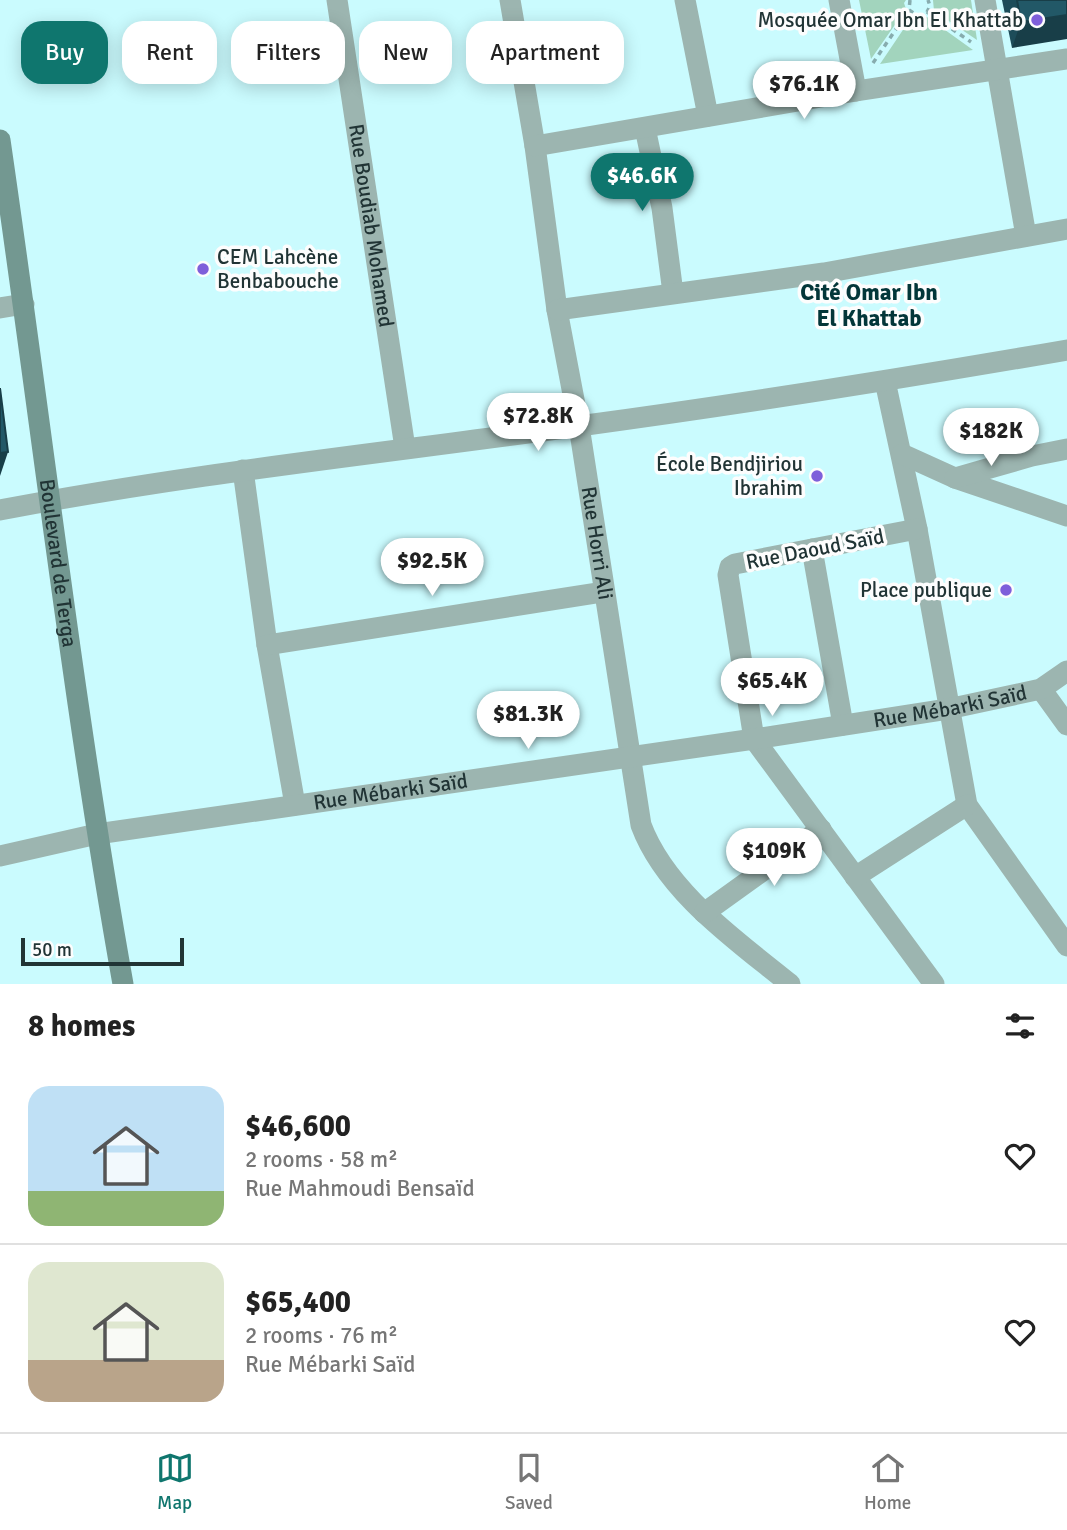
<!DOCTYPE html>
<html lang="en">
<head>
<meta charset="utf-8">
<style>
	body { margin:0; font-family:Signika,sans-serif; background:#f6f6f6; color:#222; height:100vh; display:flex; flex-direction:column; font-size:26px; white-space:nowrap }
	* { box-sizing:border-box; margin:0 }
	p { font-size:23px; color:#767676 }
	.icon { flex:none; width:38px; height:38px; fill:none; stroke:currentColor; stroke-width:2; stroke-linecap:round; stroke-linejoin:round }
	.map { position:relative; height:984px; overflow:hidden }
	.drawer { display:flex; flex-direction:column; background:#fff; flex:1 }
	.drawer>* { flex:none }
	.hud { position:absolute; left:21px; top:21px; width:700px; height:63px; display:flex; gap:14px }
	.scale { position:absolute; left:21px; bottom:18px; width:163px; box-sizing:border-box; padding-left:7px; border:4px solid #213435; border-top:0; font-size:19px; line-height:24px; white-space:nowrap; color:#213435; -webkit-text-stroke:5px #fdfdfd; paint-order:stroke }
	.price { position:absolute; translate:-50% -60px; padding:0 16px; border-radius:24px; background:#fff; color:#222; font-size:23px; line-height:46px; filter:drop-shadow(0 2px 4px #0008) }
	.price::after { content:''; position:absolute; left:50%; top:42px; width:21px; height:16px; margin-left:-10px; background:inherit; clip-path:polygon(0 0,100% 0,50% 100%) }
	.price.active { background:#0f766e; color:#fff }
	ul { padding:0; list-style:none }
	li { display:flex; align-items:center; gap:21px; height:175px; padding:0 28px }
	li+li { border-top:2px solid #e0e0e0 }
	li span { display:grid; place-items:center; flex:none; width:196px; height:140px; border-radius:21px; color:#555 }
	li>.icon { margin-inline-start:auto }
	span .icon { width:84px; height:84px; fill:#fffc; stroke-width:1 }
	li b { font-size:30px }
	h2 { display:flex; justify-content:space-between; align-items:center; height:84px; padding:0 28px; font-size:30px }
	.chip { padding:0 24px; border-radius:21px; background:#fff; box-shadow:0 4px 18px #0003; font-size:24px; line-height:63px }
	.chip.active { background:#0f766e; color:#fff }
	.dock { display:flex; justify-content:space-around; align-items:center; height:98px; border-top:2px solid #e0e0e0; background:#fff; font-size:19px; color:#767676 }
	.dock a { display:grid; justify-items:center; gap:4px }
	.dock .active { color:#0f766e }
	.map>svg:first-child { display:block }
	.green { fill:#a2d4bd }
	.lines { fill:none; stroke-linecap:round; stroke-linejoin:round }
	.path { stroke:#87acae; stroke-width:3.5; stroke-dasharray:5 5; stroke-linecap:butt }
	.minor { stroke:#9cb5b0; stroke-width:21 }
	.secondary { stroke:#739891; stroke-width:21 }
	.wall { fill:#1d4c59 }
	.shaded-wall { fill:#183e48 }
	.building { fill:#225867; stroke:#183e48; stroke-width:2 }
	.poi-dot { fill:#7e5fda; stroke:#fdfdfd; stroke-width:2.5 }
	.labels { text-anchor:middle; stroke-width:7; stroke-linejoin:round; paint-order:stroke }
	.poi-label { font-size:21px; fill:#213435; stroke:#fdfdfd; text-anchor:end }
	.street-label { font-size:21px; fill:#213435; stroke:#fdfdfd }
	.neighbourhood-label { font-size:23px; font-weight:bold; fill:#033639; stroke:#fdfdfd }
</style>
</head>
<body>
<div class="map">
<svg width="1067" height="984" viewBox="0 0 1067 984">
	<rect width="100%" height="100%" fill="#cafbfe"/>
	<g class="green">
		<polygon points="859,0 906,0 904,3 906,9 871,59"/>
		<polygon points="933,0 971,0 977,40 934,11"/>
		<polygon points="927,17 973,50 880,64 911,18 918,21"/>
	</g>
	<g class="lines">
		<g class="path">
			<polyline points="910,0 909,10 918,16 927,12 930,6 928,0"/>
			<polyline points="927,12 971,42"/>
			<polyline points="873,63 909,10"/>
		</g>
		<g class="minor">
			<path id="s1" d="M 337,0 L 405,448"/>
			<path id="s2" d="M 510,0 L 535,146 L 557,310 L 579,426 L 641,825 C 666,892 736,940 790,984"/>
			<polyline points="685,0 708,116"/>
			<polyline points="839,0 856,91"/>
			<polyline points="985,0 1026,236"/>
			<polyline points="645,128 662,208 673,293"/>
			<polyline points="535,146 856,91 1067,59"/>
			<polyline points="0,308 24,304"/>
			<polyline points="557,310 824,273 1067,229"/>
			<polyline points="885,381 917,529 967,805 1067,946"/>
			<polyline points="902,454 955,478 1067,516"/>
			<polyline points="243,470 267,645 295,805"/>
			<polyline points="955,478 1032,456 1067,449"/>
			<path d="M 0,510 C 192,473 386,453 579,426 C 742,404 905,378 1067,350"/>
			<polyline points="917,529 735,564 730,567 728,575 754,739 934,984"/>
			<polyline points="812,549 843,725"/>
			<polyline points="267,645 603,592"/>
			<polyline points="1041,689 1067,725"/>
			<path id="s3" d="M 0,856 L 97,834 L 754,739 L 948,709 L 1041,689 L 1067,671"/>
			<polyline points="855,877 967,805"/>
			<polyline points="704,913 821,829"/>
		</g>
		<path class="secondary" id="s4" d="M 0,140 C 41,421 73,704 123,984"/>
	</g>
	<polygon class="wall" points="1002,0 1067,0 1012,48"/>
	<g class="shaded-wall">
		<polygon points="1067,15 1067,39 1012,48 1021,22"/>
		<polygon points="8,452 0,476 0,453"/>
	</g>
	<g class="building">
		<polygon points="1017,0 1067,0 1067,15 1021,22"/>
		<polygon points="0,388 8,452 0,453"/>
	</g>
	<g class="poi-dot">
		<circle cx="1037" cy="20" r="7"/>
		<circle cx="203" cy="269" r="7"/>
		<circle cx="817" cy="476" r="7"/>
		<circle cx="1006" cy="590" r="7"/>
	</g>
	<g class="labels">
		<g class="poi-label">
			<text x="1023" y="27">Mosquée Omar Ibn El Khattab</text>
			<text x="217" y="264" text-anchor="start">CEM Lahcène<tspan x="217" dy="24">Benbabouche</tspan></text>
			<text x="803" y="471">École Bendjiriou<tspan x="803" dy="24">Ibrahim</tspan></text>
			<text x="992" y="597">Place publique</text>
		</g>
		<g class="street-label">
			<text dy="7" stroke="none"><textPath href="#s1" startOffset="228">Rue Boudiab Mohamed</textPath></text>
			<text dy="7" stroke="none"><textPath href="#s2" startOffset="550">Rue Horri Ali</textPath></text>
			<text transform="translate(815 549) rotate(-11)" y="7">Rue Daoud Saïd</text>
			<text dy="7" stroke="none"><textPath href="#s4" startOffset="427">Boulevard de Terga</textPath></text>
			<text dy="7" stroke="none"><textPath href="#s3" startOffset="962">Rue Mébarki Saïd</textPath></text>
			<text dy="7" stroke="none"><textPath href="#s3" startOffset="396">Rue Mébarki Saïd</textPath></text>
		</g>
		<g class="neighbourhood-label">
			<text x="869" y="300">Cité Omar Ibn<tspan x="869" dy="26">El Khattab</tspan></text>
		</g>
	</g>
</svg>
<div class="scale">50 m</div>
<b class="price" style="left:804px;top:121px">$76.1K</b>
<b class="price active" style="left:642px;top:213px">$46.6K</b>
<b class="price" style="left:538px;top:453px">$72.8K</b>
<b class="price" style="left:991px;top:468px">$182K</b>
<b class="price" style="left:432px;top:598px">$92.5K</b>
<b class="price" style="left:772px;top:718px">$65.4K</b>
<b class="price" style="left:528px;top:751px">$81.3K</b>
<b class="price" style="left:774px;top:888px">$109K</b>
<div class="hud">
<a class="chip active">Buy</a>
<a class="chip">Rent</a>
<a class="chip">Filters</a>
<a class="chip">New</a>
<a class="chip">Apartment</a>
</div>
</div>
<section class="drawer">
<h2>8 homes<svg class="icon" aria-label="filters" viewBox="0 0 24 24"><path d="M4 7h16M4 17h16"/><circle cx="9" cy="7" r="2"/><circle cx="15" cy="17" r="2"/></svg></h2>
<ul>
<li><span style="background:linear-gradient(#bfe0f5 75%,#8fb573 0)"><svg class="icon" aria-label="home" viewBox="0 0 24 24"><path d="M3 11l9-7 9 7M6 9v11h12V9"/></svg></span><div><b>$46,600</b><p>2 rooms · 58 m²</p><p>Rue Mahmoudi Bensaïd</p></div><svg class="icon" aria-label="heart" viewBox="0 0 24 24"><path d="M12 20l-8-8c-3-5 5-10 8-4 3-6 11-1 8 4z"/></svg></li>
<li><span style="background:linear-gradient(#dfe7d0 70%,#b9a48a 0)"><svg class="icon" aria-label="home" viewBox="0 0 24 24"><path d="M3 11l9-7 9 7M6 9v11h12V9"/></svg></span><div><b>$65,400</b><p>2 rooms · 76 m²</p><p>Rue Mébarki Saïd</p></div><svg class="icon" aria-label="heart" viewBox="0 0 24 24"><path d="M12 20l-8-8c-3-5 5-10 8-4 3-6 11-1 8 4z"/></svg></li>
</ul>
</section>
<nav class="dock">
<a class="active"><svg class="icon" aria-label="map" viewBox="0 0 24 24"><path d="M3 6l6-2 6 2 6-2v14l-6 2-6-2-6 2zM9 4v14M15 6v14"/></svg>Map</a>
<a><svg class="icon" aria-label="saved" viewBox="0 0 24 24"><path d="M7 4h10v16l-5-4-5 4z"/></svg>Saved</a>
<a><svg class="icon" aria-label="home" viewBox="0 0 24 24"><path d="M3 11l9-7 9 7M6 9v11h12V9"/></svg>Home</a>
</nav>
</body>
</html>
